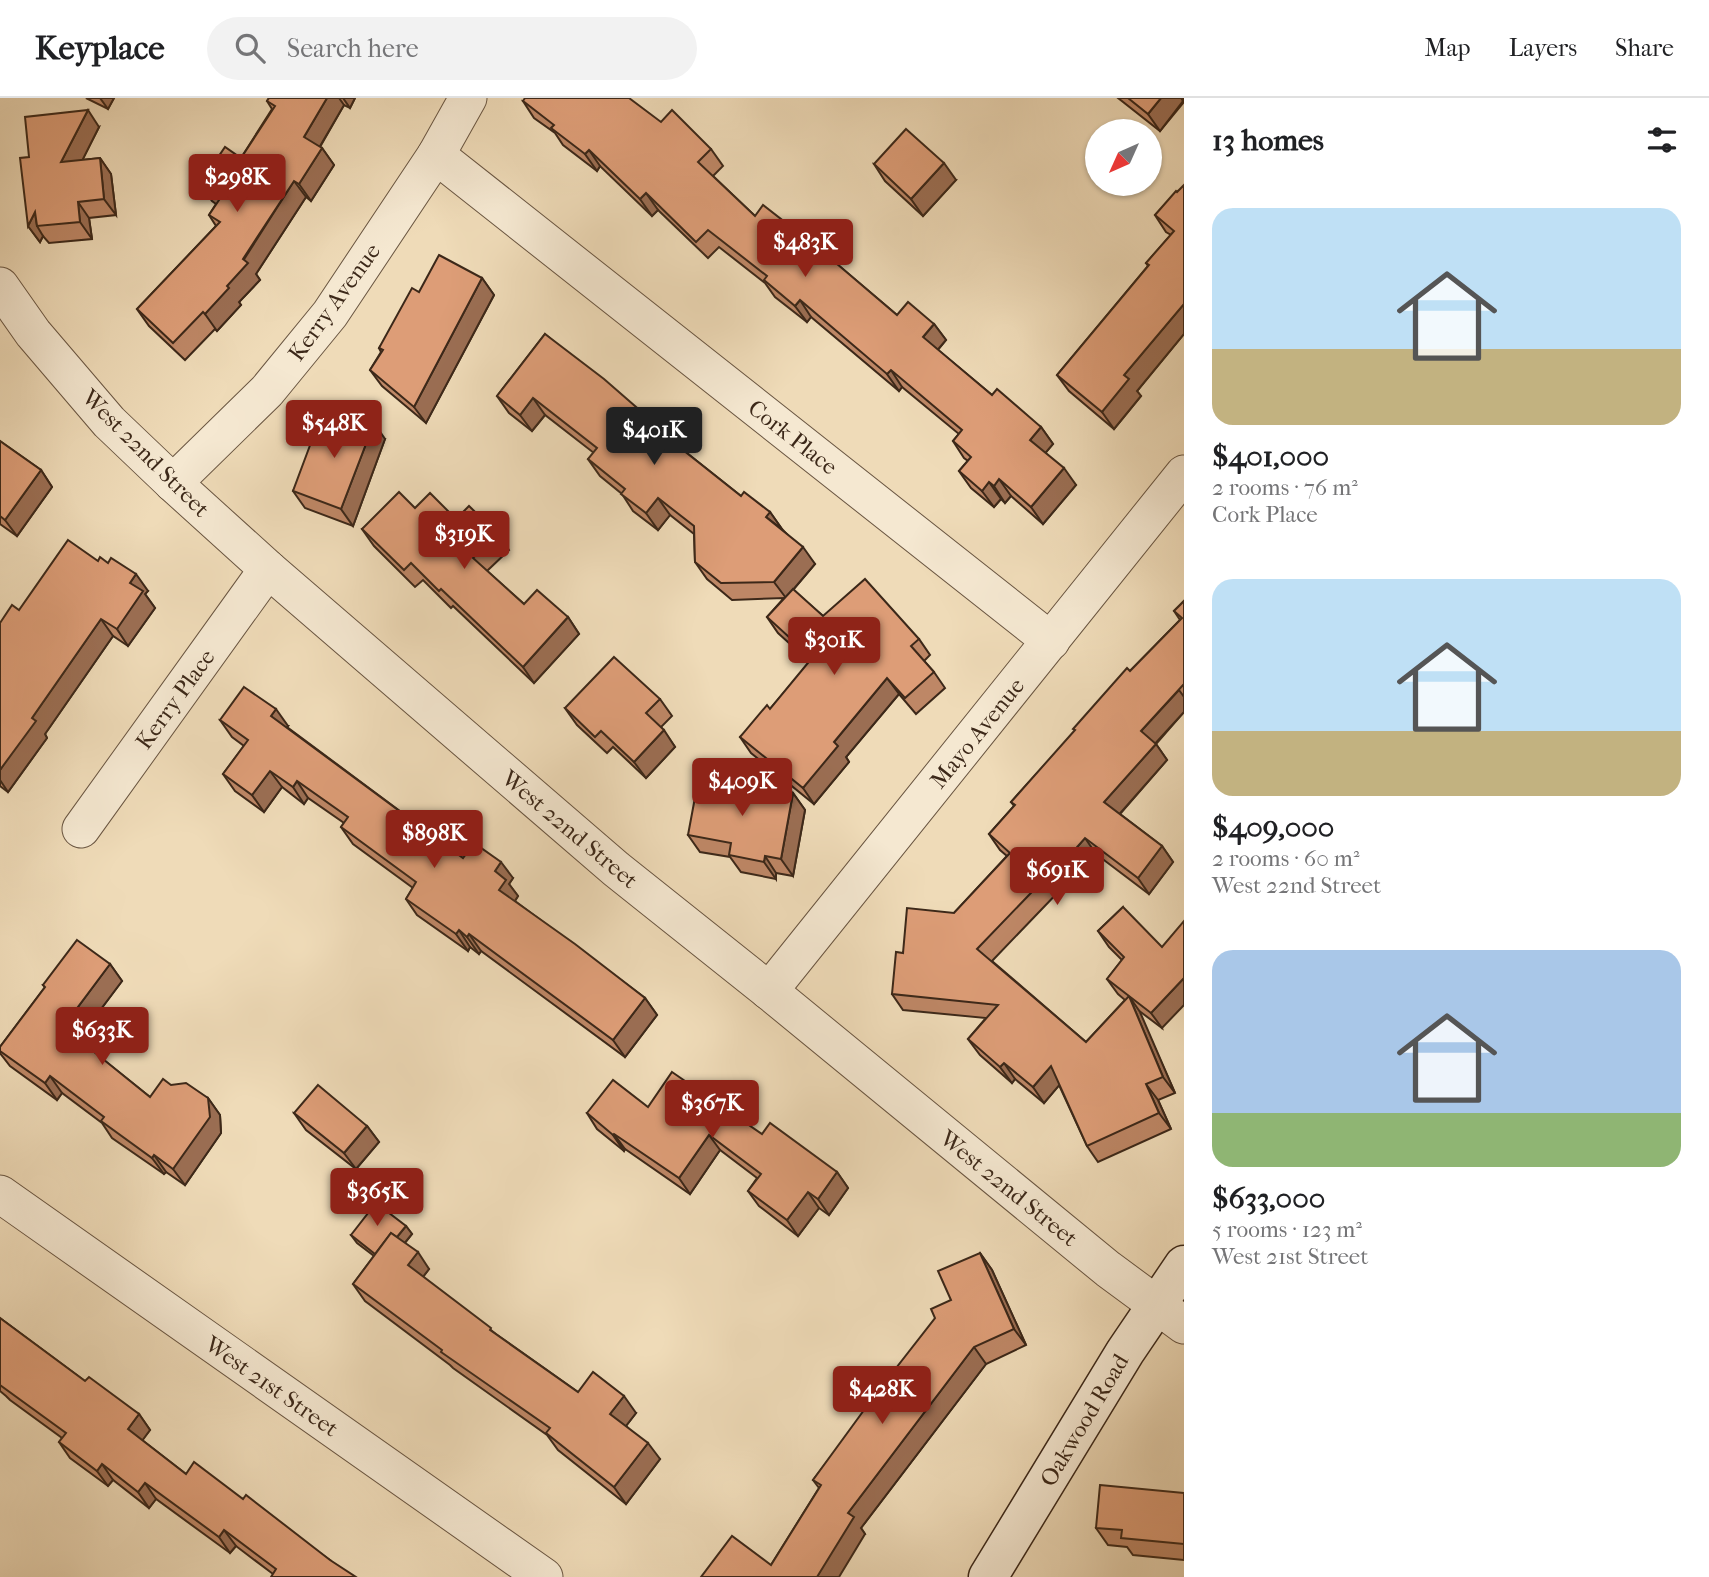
<!DOCTYPE html>
<html lang="en">
<head>
<meta charset="utf-8">
<style>
	body { margin:0; font-family:"IM FELL French Canon",serif; background:#f2f2f2; color:#202124; height:100vh; display:flex; flex-direction:column; font-size:26px; white-space:nowrap }
	* { box-sizing:border-box; margin:0 }
	p { font-size:23px; color:#757577 }
	.icon { flex:none; width:38px; height:38px; fill:none; stroke:currentColor; stroke-width:2; stroke-linecap:round; stroke-linejoin:round }
	.map { position:relative; flex:1; overflow:hidden }
	.drawer { display:flex; flex-direction:column; background:#fff; width:525px }
	.drawer>* { flex:none }
	.needle { width:46px; rotate:225deg }
	.tools { position:absolute; left:1085px; top:21px; display:grid; gap:14px }
	.tools a { display:grid; place-items:center; width:77px; height:77px; border-radius:50%; background:#fff; box-shadow:0 2px 5px #0004; font-size:35px }
	.price { position:absolute; translate:-50% -60px; padding:0 16px; border-radius:7px; background:#8f2418; color:#fff; font-size:23px; line-height:46px; filter:drop-shadow(0 2px 4px #0008) }
	.price::after { content:''; position:absolute; left:50%; top:42px; width:21px; height:16px; margin-left:-10px; background:inherit; clip-path:polygon(0 0,100% 0,50% 100%) }
	.price.current { background:#222; color:#fff }
	ul { padding:0; list-style:none }
	li { display:grid; align-content:center; gap:14px; height:371px; padding:0 28px }
	li span { display:grid; place-items:center; height:217px; border-radius:21px; color:#555 }
	li>.icon { margin-inline-start:auto }
	span .icon { width:126px; height:126px; fill:#fffc; stroke-width:1 }
	li b { font-size:30px }
	h2 { display:flex; justify-content:space-between; align-items:center; height:84px; padding:0 28px; font-size:30px }
	header { display:flex; align-items:center; gap:42px; box-sizing:border-box; height:98px; padding:0 35px; background:#fff; border-bottom:2px solid #e0e0e0 }
	header strong { font-size:33px }
	nav { display:flex; gap:38px; margin-inline-start:auto; font-size:24px }
	.search { width:490px; height:63px; background:#f2f2f2; display:flex; align-items:center; gap:18px; box-sizing:border-box; padding:0 24px; border-radius:38px; color:#757577; font-size:26px }
	main { display:flex; flex:1; min-height:0 }
	.map>svg:first-child { display:block }
	.lines { fill:none; stroke-linecap:round; stroke-linejoin:round }
	.street-casing { stroke:#695541; stroke-width:39 }
	.secondary-casing { stroke:#3c2819; stroke-width:41 }
	.street { stroke:#f5e8d1; stroke-width:37 }
	.secondary { stroke:#f5e8d1; stroke-width:38 }
	.wall { fill:#be8766; stroke:#3c2819; stroke-width:2 }
	.shaded-wall { fill:#9b6e53; stroke:#3c2819; stroke-width:2 }
	.building { fill:#dd9d77; stroke:#3c2819; stroke-width:2 }
	.labels { text-anchor:middle; stroke-width:5; stroke-linejoin:round; paint-order:stroke }
	.street-label { font-size:23px; fill:#3c2819; stroke:#f5e8d1 }
</style>
</head>
<body>
<header>
<strong>Keyplace</strong>
<div class="search"><svg class="icon" aria-label="search" viewBox="0 0 24 24"><circle cx="10" cy="10" r="6"/><path d="M15 15l6 6"/></svg>Search here</div>
<nav><a>Map</a><a>Layers</a><a>Share</a></nav>
</header>
<main>
<div class="map">
<svg width="1184" height="1479" viewBox="0 0 1184 1479">
	<rect width="100%" height="100%" fill="#efdbb8"/>
	<filter id="stains"><feTurbulence type="fractalNoise" baseFrequency=".00286" numOctaves="4"/><feColorMatrix values="0 0 0 0 .2 0 0 0 0 .09 0 0 0 0 .02 0 0 0 .5 -.17"/></filter>
	<radialGradient id="worn" r=".72"><stop offset=".6" stop-color="#630" stop-opacity="0"/><stop offset="1" stop-color="#630" stop-opacity=".3"/></radialGradient>
	<g class="lines">
		<defs>
			<g id="street">
				<polyline points="436,57 1051,543"/>
				<polyline points="0,188 33,235 109,324 173,385 268,471 616,771 769,893 1108,1171 1184,1227"/>
				<polyline points="173,385 267,293 330,216 436,57 468,0"/>
				<polyline points="81,731 268,471"/>
				<polyline points="769,893 1184,376"/>
				<polyline points="0,1096 544,1479"/>
			</g>
			<polyline id="secondary" points="988,1479 1125,1254 1184,1167"/>
		</defs>
		<use href="#street" class="street-casing"/>
		<use href="#secondary" class="secondary-casing"/>
		<use href="#street" class="street"/>
		<use href="#secondary" class="secondary"/>
	</g>
	<g class="wall">
		<polygon points="86,0 114,0 108,11"/>
		<polygon points="269,0 355,0 350,10 344,7 320,49 322,50 334,67 311,103 306,99 256,176 260,182 239,204 241,207 217,233 215,231 185,262 149,228 137,211 216,128 209,117 216,106 212,103 200,86 241,60 272,11 267,3"/>
		<polygon points="1118,0 1184,0 1184,4 1160,33"/>
		<polygon points="523,3 661,24 711,51 723,68 713,78 755,118 799,135 832,142 844,159 838,167 897,217 934,226 946,242 938,252 992,297 1041,329 1053,346 1045,355 1076,387 1043,426 1011,398 1005,405 1001,401 994,409 971,390 959,373 968,363 964,360 953,343 959,336 902,289 899,293 811,219 807,224 775,199 765,185 719,149 708,160 658,112 652,118 600,68 597,73 563,47 555,35 534,20"/>
		<polygon points="99,29 82,62 100,60 111,76 116,117 89,120 92,141 49,145 43,138 40,144 28,128 29,59"/>
		<polygon points="874,66 956,82 923,118 885,83"/>
		<polygon points="1177,94 1184,236 1137,293 1141,298 1114,331 1069,293 1057,277 1148,168 1146,165 1171,137 1166,134 1155,117"/>
		<polygon points="482,180 494,197 426,325 382,288 370,272 381,254 379,250 419,194"/>
		<polygon points="545,236 658,332 741,398 770,414 782,431 815,466 793,492 823,518 919,541 930,557 924,563 934,574 945,590 916,616 899,596 846,659 849,664 814,706 751,655 740,639 770,611 810,564 778,535 767,519 784,500 732,502 707,481 695,464 694,436 670,417 658,432 633,413 622,396 600,378 588,361 594,355 545,317 532,333 509,315 497,298"/>
		<polygon points="385,341 353,428 305,410 293,393 321,346"/>
		<polygon points="0,343 41,372 52,389 17,438 0,426"/>
		<polygon points="415,410 456,421 497,435 509,452 487,473 524,506 568,519 579,536 534,585 453,508 451,510 423,482 415,489 374,448 362,431"/>
		<polygon points="98,463 148,493 145,496 155,510 128,548 113,538 45,636 47,640 8,694 0,688 0,525"/>
		<polygon points="1184,503 1184,614 1156,646 1167,662 1120,716 1162,748 1173,764 1149,796 1096,756 1066,790 1064,788 992,863 1086,944 1125,902 1118,896 1107,881 1122,862 1109,849 1098,833 1123,809 1162,930 1138,912 1175,995 1158,1002 1171,1031 1098,1064 1087,1048 1059,987 1044,1005 1015,981 1012,985 980,957 968,941 986,920 903,912 892,896 954,815 1007,758 1000,752 989,736 1014,708 1011,704 1130,573 1180,522 1174,513"/>
		<polygon points="660,601 672,618 661,629 675,649 646,680 613,649 607,655 577,627 565,610"/>
		<polygon points="220,622 288,628 287,629 463,760 513,780 509,786 518,798 515,803 645,900 657,917 625,959 481,853 479,856 470,849 468,853 417,817 406,801 413,790 353,746 341,729 344,725 308,700 304,706 282,689 264,714 235,693 223,676 244,648 232,639"/>
		<polygon points="793,695 805,712 793,778 776,775 776,781 741,774 730,759 700,754 688,737"/>
		<polygon points="110,866 122,883 80,939 85,947 150,999 171,987 208,1000 220,1017 221,1035 185,1087 166,1074 164,1076 112,1040 102,1025 62,995 57,1002 10,968 0,955 0,949 45,889 43,887"/>
		<polygon points="648,1009 762,1036 837,1074 848,1090 829,1117 819,1110 798,1138 759,1108 748,1093 757,1080 720,1052 690,1096 625,1051 624,1053 597,1031 587,1015"/>
		<polygon points="294,1015 367,1028 379,1044 356,1071 306,1032"/>
		<polygon points="406,1128 412,1136 405,1145 429,1171 423,1179 496,1236 578,1294 636,1315 626,1328 660,1361 626,1406 558,1352 547,1337 453,1270 450,1267 365,1203 353,1186 374,1158 357,1145 351,1137"/>
		<polygon points="980,1155 992,1172 1026,1247 986,1266 861,1430 865,1436 771,1467 819,1390 813,1382 951,1202"/>
		<polygon points="0,1220 85,1283 139,1316 150,1332 142,1342 186,1376 243,1401 330,1462 273,1476 236,1448 230,1455 156,1401 149,1410 113,1382 108,1388 70,1360 59,1344 62,1340 10,1302 6,1298 0,1293"/>
		<polygon points="1184,1395 1184,1462 1133,1457 1127,1449 1108,1447 1096,1430"/>
	</g>
	<g class="shaded-wall">
		<polygon points="100,0 114,0 108,11"/>
		<polygon points="327,0 339,0 344,7 316,55 304,39"/>
		<polygon points="343,0 355,0 350,10"/>
		<polygon points="1161,0 1181,0 1183,3 1160,33 1148,16"/>
		<polygon points="88,12 99,29 73,81 61,64"/>
		<polygon points="322,50 334,67 311,103 299,86"/>
		<polygon points="589,52 600,68 597,73 585,56"/>
		<polygon points="100,60 111,76 116,117 104,101"/>
		<polygon points="944,65 956,82 923,118 911,101"/>
		<polygon points="294,83 306,99 256,176 260,182 239,204 241,207 217,233 205,216 227,188"/>
		<polygon points="646,95 658,112 652,118 640,101"/>
		<polygon points="78,104 89,120 92,141 80,124"/>
		<polygon points="35,114 37,128 43,138 40,144 28,128"/>
		<polygon points="832,142 844,159 835,171 823,154"/>
		<polygon points="482,180 494,197 426,325 414,309"/>
		<polygon points="800,202 811,219 807,224 795,208"/>
		<polygon points="1184,206 1184,236 1137,293 1141,298 1114,331 1102,314 1124,277"/>
		<polygon points="934,226 946,242 935,255 923,239"/>
		<polygon points="891,272 902,289 899,293 887,276"/>
		<polygon points="533,300 545,317 532,333 520,317"/>
		<polygon points="374,325 385,341 353,428 341,411"/>
		<polygon points="1041,329 1053,346 1042,359 1030,342"/>
		<polygon points="1064,370 1076,387 1043,426 1031,409"/>
		<polygon points="41,372 52,389 17,438 5,422"/>
		<polygon points="999,381 1011,398 1005,405 994,388"/>
		<polygon points="989,384 1001,401 994,409 982,393"/>
		<polygon points="658,400 670,417 658,432 646,415"/>
		<polygon points="770,414 782,431 766,419"/>
		<polygon points="803,449 815,466 786,500 774,484"/>
		<polygon points="136,476 148,493 145,496 155,510 128,548 117,531 130,485"/>
		<polygon points="568,519 579,536 534,585 523,569"/>
		<polygon points="101,521 113,538 45,636 47,640 8,694 0,682 0,672 32,620"/>
		<polygon points="887,580 899,596 846,659 849,664 814,706 803,690 834,644"/>
		<polygon points="1179,592 1184,599 1184,614 1152,649 1141,633"/>
		<polygon points="276,611 288,628 283,634 271,618"/>
		<polygon points="664,632 675,649 646,680 634,664"/>
		<polygon points="1156,646 1167,662 1116,720 1104,704"/>
		<polygon points="270,673 282,689 264,714 252,697"/>
		<polygon points="297,683 308,700 304,706 293,689"/>
		<polygon points="793,695 805,712 793,778 781,761"/>
		<polygon points="1085,740 1096,756 1066,790 1055,774"/>
		<polygon points="1162,748 1173,764 1149,796 1138,780"/>
		<polygon points="765,758 776,775 776,781 764,764"/>
		<polygon points="501,764 513,780 509,786 518,798 511,809 499,792 495,773"/>
		<polygon points="459,832 470,849 468,853 456,836"/>
		<polygon points="469,836 481,853 479,856 467,839"/>
		<polygon points="110,866 122,883 80,939 86,948 72,936 66,925"/>
		<polygon points="1184,880 1184,907 1162,930 1151,915"/>
		<polygon points="1129,898 1140,914 1175,995 1163,979"/>
		<polygon points="645,900 657,917 625,959 613,942"/>
		<polygon points="1004,965 1015,981 1012,985 1000,969"/>
		<polygon points="1051,968 1062,984 1044,1005 1033,989"/>
		<polygon points="50,978 62,995 57,1002 45,985"/>
		<polygon points="1146,986 1158,1002 1171,1031 1159,1015"/>
		<polygon points="208,1000 220,1017 221,1035 185,1087 173,1071"/>
		<polygon points="367,1028 379,1044 356,1071 344,1055"/>
		<polygon points="614,1036 625,1051 624,1053 613,1037"/>
		<polygon points="709,1037 720,1052 690,1096 679,1080"/>
		<polygon points="154,1057 166,1074 164,1076 152,1060"/>
		<polygon points="837,1074 848,1090 829,1117 818,1101"/>
		<polygon points="808,1094 819,1110 798,1138 787,1122"/>
		<polygon points="406,1128 412,1136 386,1168 380,1160"/>
		<polygon points="418,1154 429,1171 419,1184 408,1167"/>
		<polygon points="980,1155 992,1172 1026,1247 1014,1231"/>
		<polygon points="974,1249 986,1266 861,1430 865,1436 839,1479 817,1479 848,1415"/>
		<polygon points="624,1298 636,1315 622,1333 610,1316"/>
		<polygon points="139,1316 150,1332 139,1347 128,1331"/>
		<polygon points="648,1345 660,1361 626,1406 614,1389"/>
		<polygon points="102,1366 113,1382 108,1388 97,1373"/>
		<polygon points="145,1385 156,1401 149,1410 138,1394"/>
		<polygon points="224,1432 236,1448 230,1455 219,1439"/>
	</g>
	<g class="building">
		<polygon points="269,0 327,0 304,39 322,50 299,86 294,83 243,161 248,165 227,188 229,190 205,216 203,214 173,245 137,211 220,124 209,117 221,99 200,86 225,49 241,60 275,8 267,3"/>
		<polygon points="525,0 629,0 661,24 672,12 711,51 698,64 755,118 763,107 799,135 809,123 832,142 823,154 897,217 908,204 934,226 923,239 992,297 997,291 1041,329 1030,342 1064,370 1031,409 999,381 994,388 989,384 982,393 959,373 971,359 953,343 962,332 891,272 887,276 800,202 795,208 764,182 767,178 708,132 696,144 646,95 640,101 589,52 585,56 551,30 554,27 523,3"/>
		<polygon points="1128,0 1161,0 1148,16"/>
		<polygon points="88,12 61,64 100,60 104,101 78,104 80,124 37,128 35,114 28,128 20,60 29,59 25,19"/>
		<polygon points="906,31 944,65 911,101 874,66"/>
		<polygon points="1184,87 1184,206 1124,277 1129,281 1102,314 1057,277 1149,167 1146,165 1174,133 1155,117 1176,93 1177,94"/>
		<polygon points="439,157 482,180 414,309 370,272 383,252 379,250 412,190 419,194"/>
		<polygon points="545,236 604,281 651,322 649,325 741,398 744,394 770,414 766,419 803,449 774,484 721,485 695,464 694,428 658,400 646,415 621,396 625,391 588,361 597,350 533,300 520,317 497,298"/>
		<polygon points="334,310 374,325 341,411 293,393 312,342 321,346"/>
		<polygon points="0,343 41,372 5,422 0,418"/>
		<polygon points="399,394 415,410 430,395 456,421 469,408 497,435 473,460 524,506 537,492 568,519 523,569 441,491 439,493 411,465 404,472 362,431"/>
		<polygon points="68,442 98,463 100,459 108,465 111,460 136,476 130,485 143,493 117,531 101,521 32,620 36,623 0,672 0,525 12,507 19,512"/>
		<polygon points="865,481 919,541 911,548 934,574 905,600 887,580 834,644 838,648 803,690 740,639 767,607 770,611 812,560 767,519 793,491 823,518"/>
		<polygon points="1184,503 1184,586 1141,633 1156,646 1104,704 1162,748 1138,780 1085,740 1055,774 1053,772 977,851 1086,944 1129,898 1163,979 1146,986 1159,1015 1087,1048 1051,968 1033,989 1004,965 1000,969 968,941 998,907 892,896 896,854 903,855 907,810 954,815 1010,755 989,736 1015,707 1011,704 1075,632 1073,631 1127,570 1130,573 1182,520 1174,513"/>
		<polygon points="614,559 660,601 646,615 664,632 634,664 601,633 595,639 565,610"/>
		<polygon points="244,589 276,611 271,618 463,760 474,745 501,764 495,773 506,782 499,792 575,846 645,900 613,942 469,836 467,839 459,832 456,836 406,801 416,784 341,729 348,719 297,683 293,689 270,673 252,697 223,676 248,642 220,622"/>
		<polygon points="699,678 793,695 781,761 765,758 764,764 729,757 731,745 688,737"/>
		<polygon points="1123,809 1162,849 1184,823 1184,880 1151,915 1107,881 1124,859 1098,833"/>
		<polygon points="77,842 110,866 66,925 75,931 72,936 150,999 163,981 171,987 186,985 208,1000 210,1019 173,1071 154,1057 152,1060 101,1023 104,1019 50,978 45,985 0,953 0,949 45,889 43,887"/>
		<polygon points="672,974 762,1036 770,1025 837,1074 818,1101 808,1094 787,1122 748,1093 761,1076 709,1037 679,1080 614,1036 613,1037 587,1015 613,982 648,1009"/>
		<polygon points="318,987 367,1028 344,1055 294,1015"/>
		<polygon points="376,1105 406,1128 397,1139 391,1135 375,1156 351,1137"/>
		<polygon points="391,1135 418,1154 408,1167 491,1230 490,1232 578,1294 593,1274 624,1298 610,1316 648,1345 614,1389 546,1335 550,1330 441,1254 442,1252 353,1186"/>
		<polygon points="980,1155 1014,1231 974,1249 848,1415 854,1419 817,1479 701,1479 732,1438 771,1467 821,1387 813,1382 875,1297 935,1220 931,1211 951,1202 938,1173"/>
		<polygon points="0,1220 85,1283 89,1279 139,1316 128,1331 186,1376 194,1364 243,1401 246,1397 330,1462 356,1479 271,1479 276,1471 224,1432 219,1439 145,1385 138,1394 102,1366 97,1373 59,1344 66,1335 0,1287"/>
		<polygon points="1100,1387 1184,1395 1184,1446 1121,1440 1122,1432 1096,1430"/>
	</g>
	<g class="labels">
		<g class="street-label">
			<text transform="translate(334 204) rotate(-54)" y="8">Kerry Avenue</text>
			<text transform="translate(793 339) rotate(38)" y="8">Cork Place</text>
			<text transform="translate(146 355) rotate(45)" y="8">West 22nd Street</text>
			<text transform="translate(175 601) rotate(-54)" y="8">Kerry Place</text>
			<text transform="translate(977 635) rotate(-51)" y="8">Mayo Avenue</text>
			<text transform="translate(570 731) rotate(40)" y="8">West 22nd Street</text>
			<text transform="translate(1009 1090) rotate(39)" y="8">West 22nd Street</text>
			<text transform="translate(272 1288) rotate(35)" y="8">West 21st Street</text>
			<text transform="translate(1084 1322) rotate(-59)" y="8">Oakwood Road</text>
		</g>
	</g>
	<rect width="100%" height="100%" filter="url(#stains)"/>
	<rect width="100%" height="100%" fill="url(#worn)"/>
</svg>
<div class="tools">
<a><svg class="needle" viewBox="-14 -14 28 28"><path d="M0-13l5 13h-10z" fill="#e53935"/><path d="M0 13l5-13h-10z" fill="#757577"/></svg></a>
</div>
<b class="price" style="left:237px;top:116px">$298K</b>
<b class="price" style="left:805px;top:181px">$483K</b>
<b class="price" style="left:334px;top:362px">$548K</b>
<b class="price current" style="left:654px;top:369px">$401K</b>
<b class="price" style="left:464px;top:473px">$319K</b>
<b class="price" style="left:834px;top:579px">$301K</b>
<b class="price" style="left:742px;top:720px">$409K</b>
<b class="price" style="left:434px;top:772px">$898K</b>
<b class="price" style="left:1057px;top:809px">$691K</b>
<b class="price" style="left:102px;top:969px">$633K</b>
<b class="price" style="left:712px;top:1042px">$367K</b>
<b class="price" style="left:377px;top:1130px">$365K</b>
<b class="price" style="left:882px;top:1328px">$428K</b>
</div>
<section class="drawer">
<h2>13 homes<svg class="icon" aria-label="filters" viewBox="0 0 24 24"><path d="M4 7h16M4 17h16"/><circle cx="9" cy="7" r="2"/><circle cx="15" cy="17" r="2"/></svg></h2>
<ul>
<li><span style="background:linear-gradient(#bfe0f5 65%,#c2b280 0)"><svg class="icon" aria-label="home" viewBox="0 0 24 24"><path d="M3 11l9-7 9 7M6 9v11h12V9"/></svg></span><div><b>$401,000</b><p>2 rooms · 76 m²</p><p>Cork Place</p></div></li>
<li><span style="background:linear-gradient(#bfe0f5 70%,#c2b280 0)"><svg class="icon" aria-label="home" viewBox="0 0 24 24"><path d="M3 11l9-7 9 7M6 9v11h12V9"/></svg></span><div><b>$409,000</b><p>2 rooms · 60 m²</p><p>West 22nd Street</p></div></li>
<li><span style="background:linear-gradient(#a9c7e8 75%,#8fb573 0)"><svg class="icon" aria-label="home" viewBox="0 0 24 24"><path d="M3 11l9-7 9 7M6 9v11h12V9"/></svg></span><div><b>$633,000</b><p>5 rooms · 123 m²</p><p>West 21st Street</p></div></li>
</ul>
</section>
</main>
</body>
</html>
